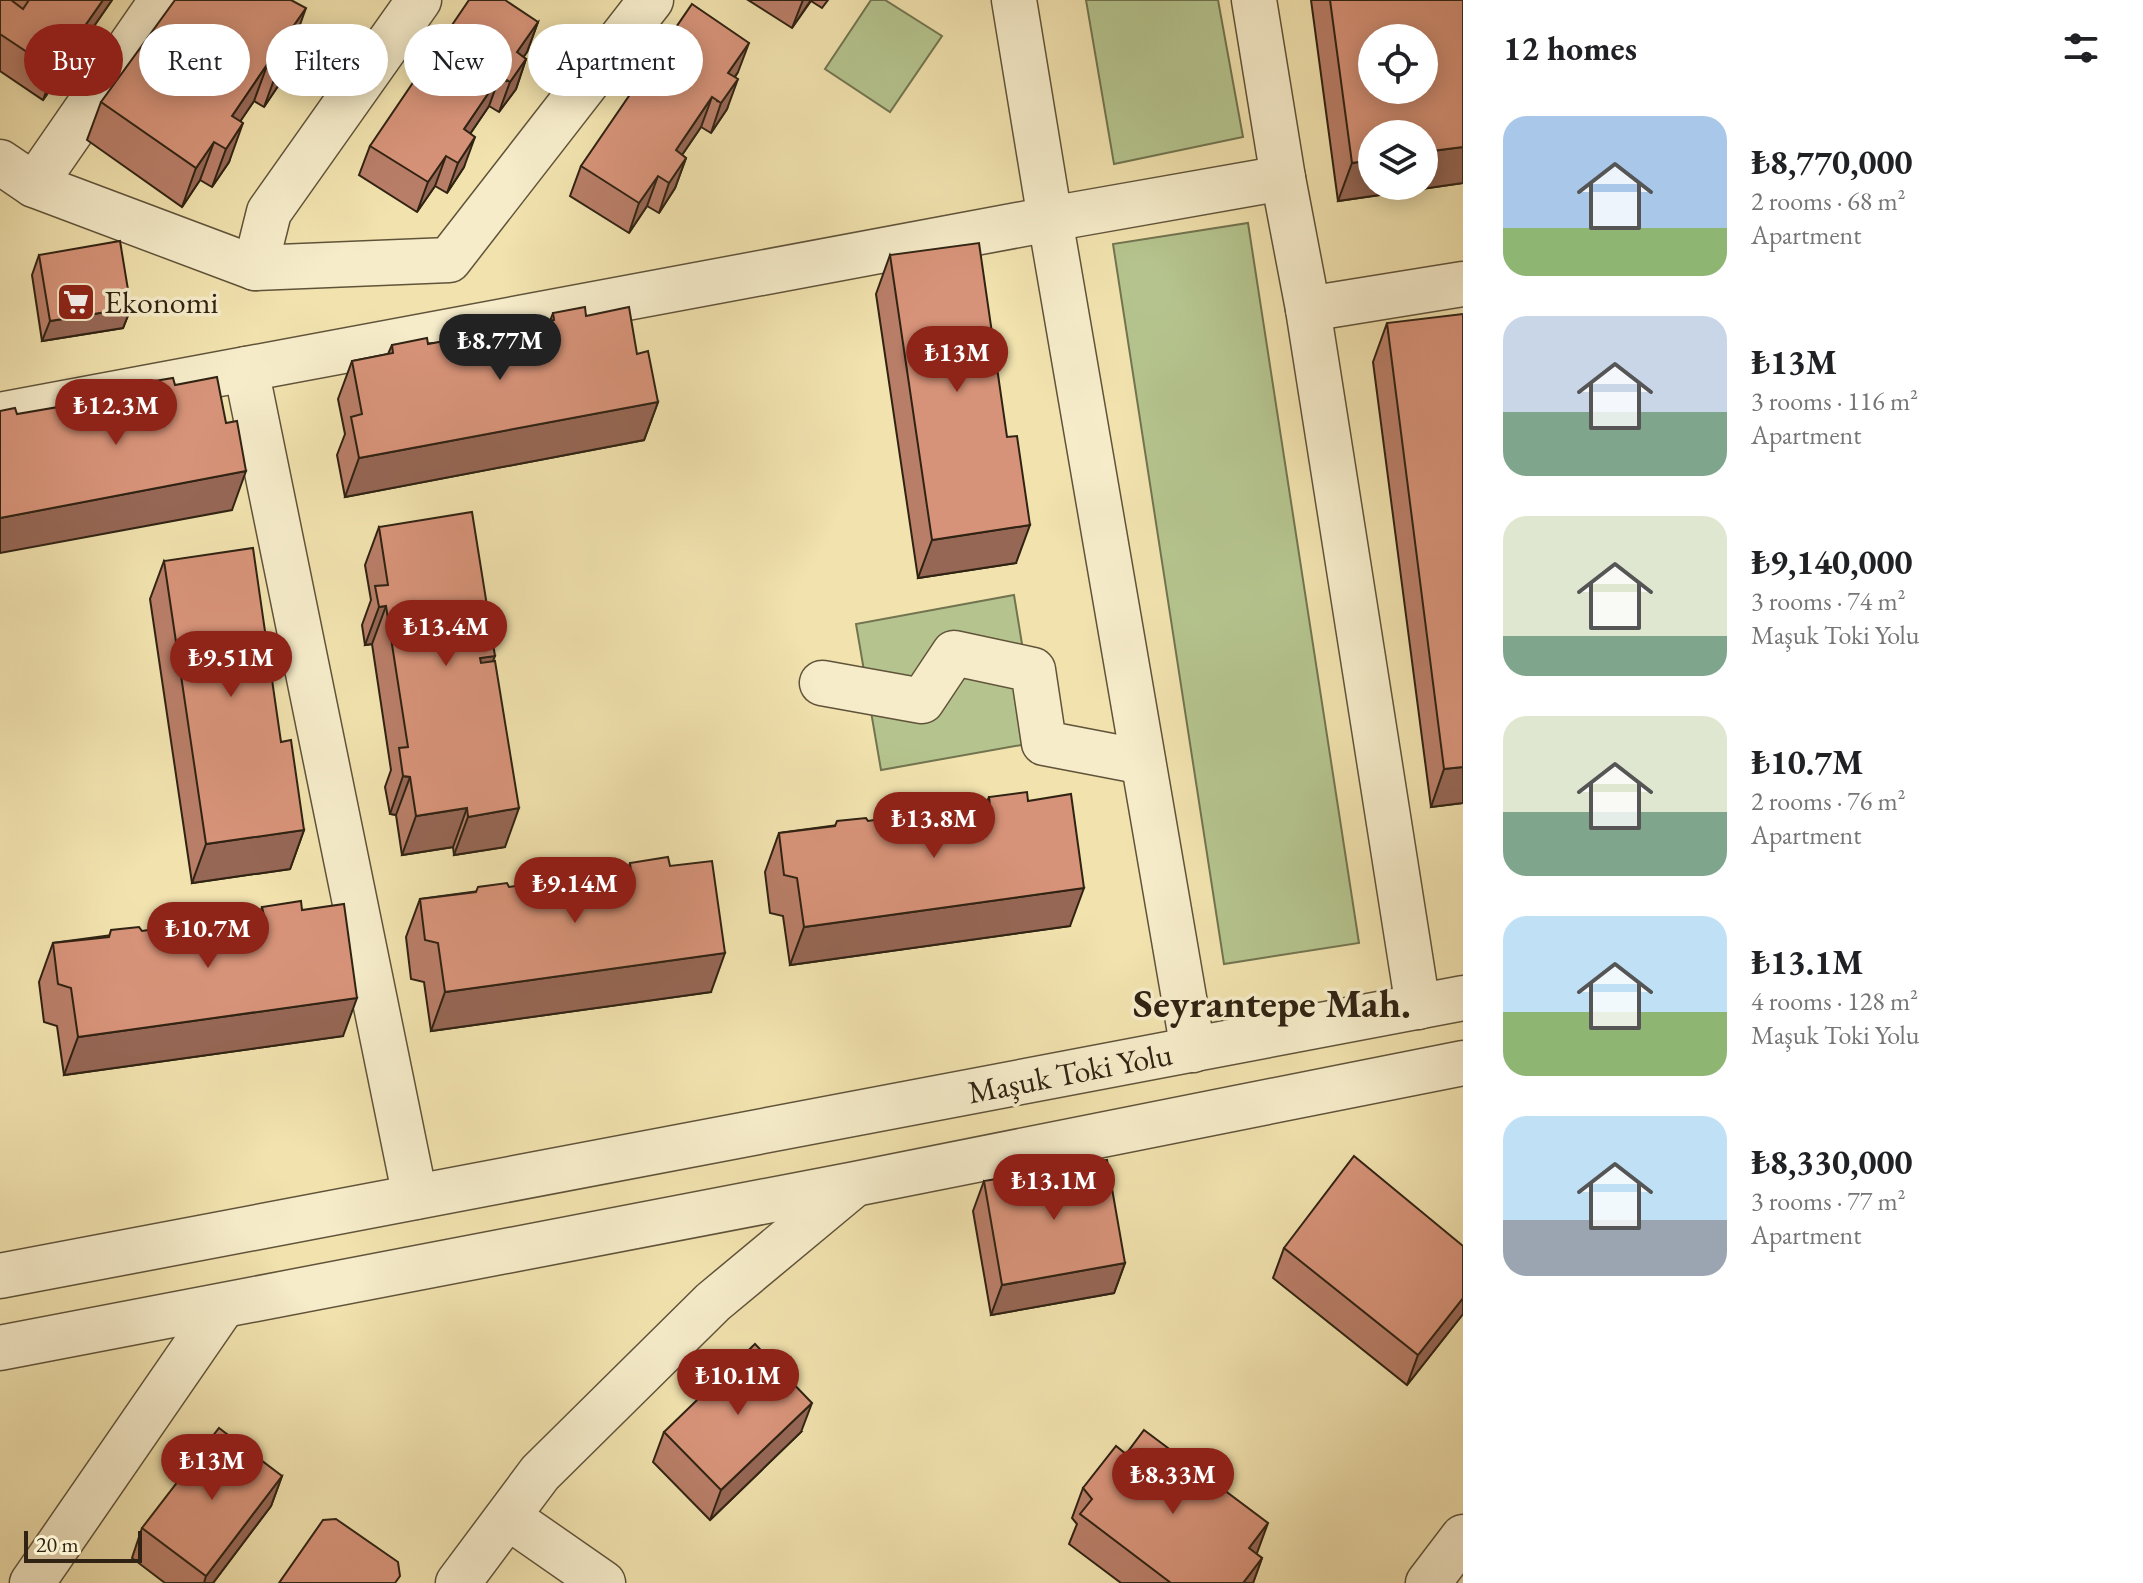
<!DOCTYPE html>
<html lang="en">
<head>
<meta charset="utf-8">
<style>
	body { margin:0; font-family:"EB Garamond",serif; background:#f6f6f6; color:#202124; height:100vh; display:flex; flex-direction:column; font-size:30px; white-space:nowrap }
	* { box-sizing:border-box; margin:0 }
	p { font-size:26px; color:#757577 }
	.icon { flex:none; width:44px; height:44px; fill:none; stroke:currentColor; stroke-width:2; stroke-linecap:round; stroke-linejoin:round }
	.map { position:relative; flex:1; overflow:hidden }
	.panel { display:flex; flex-direction:column; background:#fff; width:680px }
	.panel>* { flex:none }
	.hud { position:absolute; left:24px; top:24px; width:760px; height:72px; display:flex; gap:16px }
	.fabs { position:absolute; left:1358px; top:24px; display:grid; gap:16px }
	.fabs a { display:grid; place-items:center; width:80px; height:80px; border-radius:50%; background:#fff; box-shadow:0 4px 20px #0003; font-size:40px }
	.scale { position:absolute; left:24px; bottom:20px; width:118px; box-sizing:border-box; padding-left:8px; border:4px solid #302313; border-top:0; font-size:22px; line-height:28px; white-space:nowrap; color:#302313; -webkit-text-stroke:6px #f6ecca; paint-order:stroke }
	.price { position:absolute; translate:-50% -68px; padding:0 18px; border-radius:28px; background:#8f2418; color:#fff; font-size:26px; line-height:52px; filter:drop-shadow(0 2px 4px #0008) }
	.price::after { content:''; position:absolute; left:50%; top:48px; width:24px; height:18px; margin-left:-12px; background:inherit; clip-path:polygon(0 0,100% 0,50% 100%) }
	.price.on { background:#222; color:#fff }
	ul { padding:0; list-style:none }
	li { display:flex; align-items:center; gap:24px; height:200px; padding:0 40px }
	li span { display:grid; place-items:center; flex:none; width:224px; height:160px; border-radius:24px; color:#555 }
	li>.icon { margin-inline-start:auto }
	span .icon { width:96px; height:96px; fill:#fffc; stroke-width:1 }
	li b { font-size:34px }
	h2 { display:flex; justify-content:space-between; align-items:center; height:96px; padding:0 40px; font-size:34px }
	.chip { padding:0 28px; border-radius:36px; background:#fff; box-shadow:0 4px 20px #0003; font-size:28px; line-height:72px }
	.chip.on { background:#8f2418; color:#fff }
	main { display:flex; flex:1; min-height:0 }
	.map>svg:first-child { display:block }
	.green { fill:#b5c48e; stroke:#727450; stroke-width:2 }
	.lines { fill:none; stroke-linecap:round; stroke-linejoin:round }
	.minor-casing { stroke:#60533a; stroke-width:47 }
	.minor { stroke:#f6ecca; stroke-width:44 }
	.wall { fill:#b97e68; stroke:#302313; stroke-width:2 }
	.shaded-wall { fill:#966755; stroke:#302313; stroke-width:2 }
	.building { fill:#d79379; stroke:#302313; stroke-width:2; fill-rule:evenodd }
	.labels { text-anchor:middle; stroke-width:7; stroke-linejoin:round; paint-order:stroke }
	.poi-label { font-size:32px; fill:#302313; stroke:#f6ecca; text-anchor:start }
	.street-label { font-size:32px; fill:#302313; stroke:#f6ecca }
	.district-label { font-size:40px; font-weight:bold; fill:#302313; stroke:#f6ecca }
</style>
</head>
<body>
<main>
<div class="map">
<svg width="1463" height="1583" viewBox="0 0 1463 1583">
	<rect width="100%" height="100%" fill="#f1e2ae"/>
	<filter id="stains"><feTurbulence type="fractalNoise" baseFrequency=".0025" numOctaves="4"/><feColorMatrix values="0 0 0 0 .2 0 0 0 0 .09 0 0 0 0 .02 0 0 0 .5 -.17"/></filter>
	<radialGradient id="worn" r=".72"><stop offset=".6" stop-color="#630" stop-opacity="0"/><stop offset="1" stop-color="#630" stop-opacity=".3"/></radialGradient>
	<g class="green">
		<polygon points="871,0 885,0 942,36 890,112 825,69"/>
		<polygon points="1086,0 1218,0 1243,137 1114,164"/>
		<polygon points="1248,223 1359,943 1224,964 1113,244"/>
		<polygon points="1014,595 1038,742 881,770 856,624"/>
	</g>
	<g class="lines">
		<defs>
			<g id="minor">
				<polyline points="1014,0 1050,219 1193,1050"/>
				<polyline points="1254,0 1283,178 1308,309 1418,1007"/>
				<polyline points="0,162 34,185 255,268 449,260 651,0"/>
				<polyline points="34,185 162,0"/>
				<polyline points="255,268 269,212 419,0"/>
				<polyline points="1308,309 1463,284"/>
				<polyline points="246,369 415,1197"/>
				<polyline points="0,415 1050,219 1283,178"/>
				<polyline points="822,683 922,701 954,653 1033,670 1044,743 1143,762"/>
				<polyline points="0,1276 1463,998"/>
				<polyline points="0,1348 855,1184 1463,1063"/>
				<polyline points="508,1517 603,1583"/>
				<polyline points="32,1583 223,1306"/>
				<polyline points="458,1583 540,1473 713,1302 850,1188"/>
				<polyline points="1428,1583 1463,1537"/>
			</g>
		</defs>
		<use href="#minor" class="minor-casing"/>
		<use href="#minor" class="minor"/>
	</g>
	<g class="wall">
		<polygon points="0,0 112,0 43,100 0,71"/>
		<polygon points="748,0 828,0 822,8 811,1 792,28"/>
		<polygon points="1311,0 1463,0 1463,183 1338,201"/>
		<polygon points="538,22 527,52 523,57 526,59 516,89 499,112 489,106 470,134 464,167 447,193 435,186 417,212 359,175 370,146"/>
		<polygon points="293,44 294,45 280,83 264,107 254,101 240,121 229,162 212,187 200,180 182,207 87,140 101,102"/>
		<polygon points="738,72 735,77 727,109 711,133 701,127 682,155 686,158 675,188 659,213 647,206 629,233 570,196 581,166"/>
		<polygon points="39,255 131,308 123,328 42,341 32,275"/>
		<polygon points="890,255 1016,563 918,578 876,294"/>
		<polygon points="553,313 586,316 637,354 658,402 644,440 345,497 337,455 345,434 338,399 352,361 388,354 392,345 484,341 502,338 505,330 550,321"/>
		<polygon points="1387,323 1463,803 1431,807 1373,362"/>
		<polygon points="379,527 493,661 505,847 454,855 453,847 402,855 396,815 390,814 385,787 391,770 372,644 365,645 362,625 371,600 365,565"/>
		<polygon points="164,561 304,830 290,869 192,883 150,599"/>
		<polygon points="989,797 1028,801 1070,926 790,965 783,916 770,913 765,872 779,833 868,821 918,826 941,822 985,806"/>
		<polygon points="630,863 670,866 711,992 431,1031 424,982 411,979 406,937 420,899 509,887 559,891 582,888 627,872"/>
		<polygon points="262,907 302,910 343,1036 64,1075 57,1026 44,1022 39,982 53,943 142,931 192,936 215,932 259,916"/>
		<polygon points="984,1181 1125,1263 1114,1293 991,1315 973,1211"/>
		<polygon points="1463,1246 1463,1314 1407,1385 1273,1278 1284,1248"/>
		<polygon points="664,1432 801,1432 710,1520 653,1462"/>
		<polygon points="282,1476 271,1506 213,1583 165,1583 132,1558 142,1528"/>
		<polygon points="1083,1488 1256,1554 1262,1558 1253,1583 1121,1583 1069,1544 1077,1524 1072,1518"/>
	</g>
	<g class="shaded-wall">
		<polygon points="103,0 112,0 43,100 54,70"/>
		<polygon points="803,0 811,0 792,28"/>
		<polygon points="306,8 292,47 285,38"/>
		<polygon points="538,22 527,52 506,82 517,52"/>
		<polygon points="749,43 738,72 717,102 728,73"/>
		<polygon points="294,45 280,83 264,107 278,69"/>
		<polygon points="526,59 516,89 499,112 510,82"/>
		<polygon points="268,63 254,101 223,147 232,116"/>
		<polygon points="500,76 489,106 453,159 464,129"/>
		<polygon points="738,79 727,109 711,133 721,103"/>
		<polygon points="712,97 701,127 665,180 676,150"/>
		<polygon points="243,123 229,162 212,187 226,149"/>
		<polygon points="475,137 464,167 447,193 458,163"/>
		<polygon points="214,142 200,180 182,207 196,168"/>
		<polygon points="1463,147 1463,183 1338,201 1352,163 1372,160 1372,186 1424,186 1424,152"/>
		<polygon points="446,156 435,186 417,212 428,182"/>
		<polygon points="686,158 675,188 659,213 669,183"/>
		<polygon points="658,176 647,206 629,233 639,203"/>
		<polygon points="131,308 123,328 42,341 50,321"/>
		<polygon points="658,402 644,440 345,497 359,458"/>
		<polygon points="246,471 232,510 0,553 0,518"/>
		<polygon points="1030,525 1016,563 918,578 932,540"/>
		<polygon points="386,606 372,644 365,645 379,607"/>
		<polygon points="495,656 481,694 480,658"/>
		<polygon points="1463,767 1463,803 1431,807 1444,769"/>
		<polygon points="403,776 410,777 396,815 390,814"/>
		<polygon points="467,808 453,847 402,855 416,816"/>
		<polygon points="519,808 505,847 454,855 468,817"/>
		<polygon points="304,830 290,869 192,883 206,844"/>
		<polygon points="1084,888 1070,926 790,965 804,927"/>
		<polygon points="725,953 711,992 431,1031 445,992"/>
		<polygon points="357,998 343,1036 64,1075 78,1037"/>
		<polygon points="1125,1263 1114,1293 991,1315 1002,1285"/>
		<polygon points="1463,1298 1463,1314 1407,1385 1418,1355"/>
		<polygon points="812,1403 801,1432 710,1520 721,1490"/>
		<polygon points="282,1476 271,1506 213,1583 204,1583 206,1576"/>
		<polygon points="1268,1523 1257,1553 1238,1578 1249,1548"/>
		<polygon points="1262,1558 1253,1583 1243,1583"/>
	</g>
	<g class="building">
		<polygon points="0,0 11,0 23,9 29,0 103,0 54,70 0,34"/>
		<polygon points="175,0 291,0 306,8 285,38 294,45 278,69 268,63 232,116 243,123 226,149 214,142 196,168 101,102"/>
		<polygon points="469,0 505,0 538,22 517,52 526,59 510,82 500,76 464,129 475,137 458,163 446,156 428,182 370,146"/>
		<path d="M 1330,0 L 1463,0 L 1463,147 L 1424,152 L 1424,134 L 1372,134 L 1372,160 L 1352,163 ZM 1372,38 L 1424,38 L 1424,90 L 1372,90 Z"/>
		<polygon points="692,4 749,43 728,73 738,79 721,103 712,97 676,150 686,158 669,183 658,176 639,203 581,166"/>
		<polygon points="120,241 131,308 50,321 39,255"/>
		<polygon points="979,243 1007,437 1017,436 1030,525 932,540 890,255"/>
		<polygon points="585,307 586,316 629,307 637,354 648,351 658,402 359,458 351,417 362,414 352,361 393,353 392,345 427,338 428,344 482,334 484,341 506,337 505,330 554,320 553,313"/>
		<polygon points="1463,314 1463,767 1444,769 1387,323"/>
		<polygon points="217,377 226,423 237,421 246,471 0,518 0,411 15,408 17,414 70,405 72,412 95,407 93,399 143,390 142,383 173,378 175,385"/>
		<polygon points="472,512 495,656 480,658 481,663 495,661 519,808 468,817 467,808 416,816 410,777 403,776 399,748 408,747 386,606 379,607 375,586 388,585 379,527"/>
		<polygon points="253,548 281,742 291,740 304,830 206,844 164,561"/>
		<polygon points="1027,792 1028,801 1071,794 1084,888 804,927 797,878 784,875 779,833 835,826 837,821 866,818 868,821 916,814 918,826 941,822 945,812 990,806 989,797"/>
		<polygon points="668,857 670,866 712,861 725,953 445,992 438,943 425,940 420,899 476,892 478,887 507,883 509,887 558,880 559,891 582,888 586,877 631,871 630,863"/>
		<polygon points="301,901 302,910 344,904 357,998 78,1037 71,988 58,984 53,943 109,937 111,930 139,927 142,931 190,924 192,936 215,932 219,922 264,916 262,907"/>
		<polygon points="1354,1156 1463,1246 1463,1298 1418,1355 1284,1248"/>
		<polygon points="1107,1160 1125,1263 1002,1285 984,1181"/>
		<polygon points="755,1344 812,1403 721,1490 664,1432"/>
		<polygon points="219,1428 282,1476 206,1576 142,1528"/>
		<polygon points="1144,1430 1268,1523 1249,1548 1262,1558 1243,1583 1171,1583 1080,1514 1092,1499 1083,1488 1116,1446 1126,1454"/>
		<polygon points="336,1519 398,1562 400,1576 395,1583 279,1583 323,1520"/>
	</g>
	<defs>
		<symbol id="supermarket-square" viewBox="-11 -11 22 22"><rect x="-9" y="-9" width="18" height="18" rx="4" fill="#8f2418" stroke="#f6ecca"/><path d="M-6-5.5h2.5l.6 2H6L4.5 2H-2.5L-4.4-4H-6ZM-1.5 3.2a1.3 1.3 0 1 0 .1 0ZM3 3.2a1.3 1.3 0 1 0 .1 0Z" fill="#fff"/></symbol>
	</defs>
	<g fill-rule="evenodd">
		<use href="#supermarket-square" x="54" y="280" width="44" height="44"/>
	</g>
	<g class="labels">
		<g class="poi-label">
			<text x="104" y="313">Ekonomi</text>
		</g>
		<g class="street-label">
			<text transform="translate(1070 1073) rotate(-11)" y="11">Maşuk Toki Yolu</text>
		</g>
		<g class="district-label">
			<text x="1272" y="1017">Seyrantepe Mah.</text>
		</g>
	</g>
	<rect width="100%" height="100%" filter="url(#stains)"/>
	<rect width="100%" height="100%" fill="url(#worn)"/>
</svg>
<div class="fabs">
<a><svg class="icon" aria-label="locate" viewBox="0 0 24 24"><circle cx="12" cy="12" r="6"/><path d="M12 2v4M12 18v4M2 12h4M18 12h4"/></svg></a>
<a><svg class="icon" aria-label="layers" viewBox="0 0 24 24"><path d="M12 4l9 5-9 5-9-5zM3 14l9 5 9-5"/></svg></a>
</div>
<div class="scale">20 m</div>
<b class="price on" style="left:500px;top:382px">₺8.77M</b>
<b class="price" style="left:957px;top:394px">₺13M</b>
<b class="price" style="left:116px;top:447px">₺12.3M</b>
<b class="price" style="left:446px;top:668px">₺13.4M</b>
<b class="price" style="left:231px;top:699px">₺9.51M</b>
<b class="price" style="left:934px;top:860px">₺13.8M</b>
<b class="price" style="left:575px;top:925px">₺9.14M</b>
<b class="price" style="left:208px;top:970px">₺10.7M</b>
<b class="price" style="left:1054px;top:1222px">₺13.1M</b>
<b class="price" style="left:738px;top:1417px">₺10.1M</b>
<b class="price" style="left:212px;top:1502px">₺13M</b>
<b class="price" style="left:1173px;top:1516px">₺8.33M</b>
<div class="hud">
<a class="chip on">Buy</a>
<a class="chip">Rent</a>
<a class="chip">Filters</a>
<a class="chip">New</a>
<a class="chip">Apartment</a>
</div>
</div>
<section class="panel">
<h2>12 homes<svg class="icon" aria-label="filters" viewBox="0 0 24 24"><path d="M4 7h16M4 17h16"/><circle cx="9" cy="7" r="2"/><circle cx="15" cy="17" r="2"/></svg></h2>
<ul>
<li><span style="background:linear-gradient(#a9c7e8 70%,#8fb573 0)"><svg class="icon" aria-label="home" viewBox="0 0 24 24"><path d="M3 11l9-7 9 7M6 9v11h12V9"/></svg></span><div><b>₺8,770,000</b><p>2 rooms · 68 m²</p><p>Apartment</p></div></li>
<li><span style="background:linear-gradient(#c9d6e8 60%,#7fa58c 0)"><svg class="icon" aria-label="home" viewBox="0 0 24 24"><path d="M3 11l9-7 9 7M6 9v11h12V9"/></svg></span><div><b>₺13M</b><p>3 rooms · 116 m²</p><p>Apartment</p></div></li>
<li><span style="background:linear-gradient(#dfe7d0 75%,#7fa58c 0)"><svg class="icon" aria-label="home" viewBox="0 0 24 24"><path d="M3 11l9-7 9 7M6 9v11h12V9"/></svg></span><div><b>₺9,140,000</b><p>3 rooms · 74 m²</p><p>Maşuk Toki Yolu</p></div></li>
<li><span style="background:linear-gradient(#dfe7d0 60%,#7fa58c 0)"><svg class="icon" aria-label="home" viewBox="0 0 24 24"><path d="M3 11l9-7 9 7M6 9v11h12V9"/></svg></span><div><b>₺10.7M</b><p>2 rooms · 76 m²</p><p>Apartment</p></div></li>
<li><span style="background:linear-gradient(#bfe0f5 60%,#8fb573 0)"><svg class="icon" aria-label="home" viewBox="0 0 24 24"><path d="M3 11l9-7 9 7M6 9v11h12V9"/></svg></span><div><b>₺13.1M</b><p>4 rooms · 128 m²</p><p>Maşuk Toki Yolu</p></div></li>
<li><span style="background:linear-gradient(#bfe0f5 65%,#9aa5b1 0)"><svg class="icon" aria-label="home" viewBox="0 0 24 24"><path d="M3 11l9-7 9 7M6 9v11h12V9"/></svg></span><div><b>₺8,330,000</b><p>3 rooms · 77 m²</p><p>Apartment</p></div></li>
</ul>
</section>
</main>
</body>
</html>
